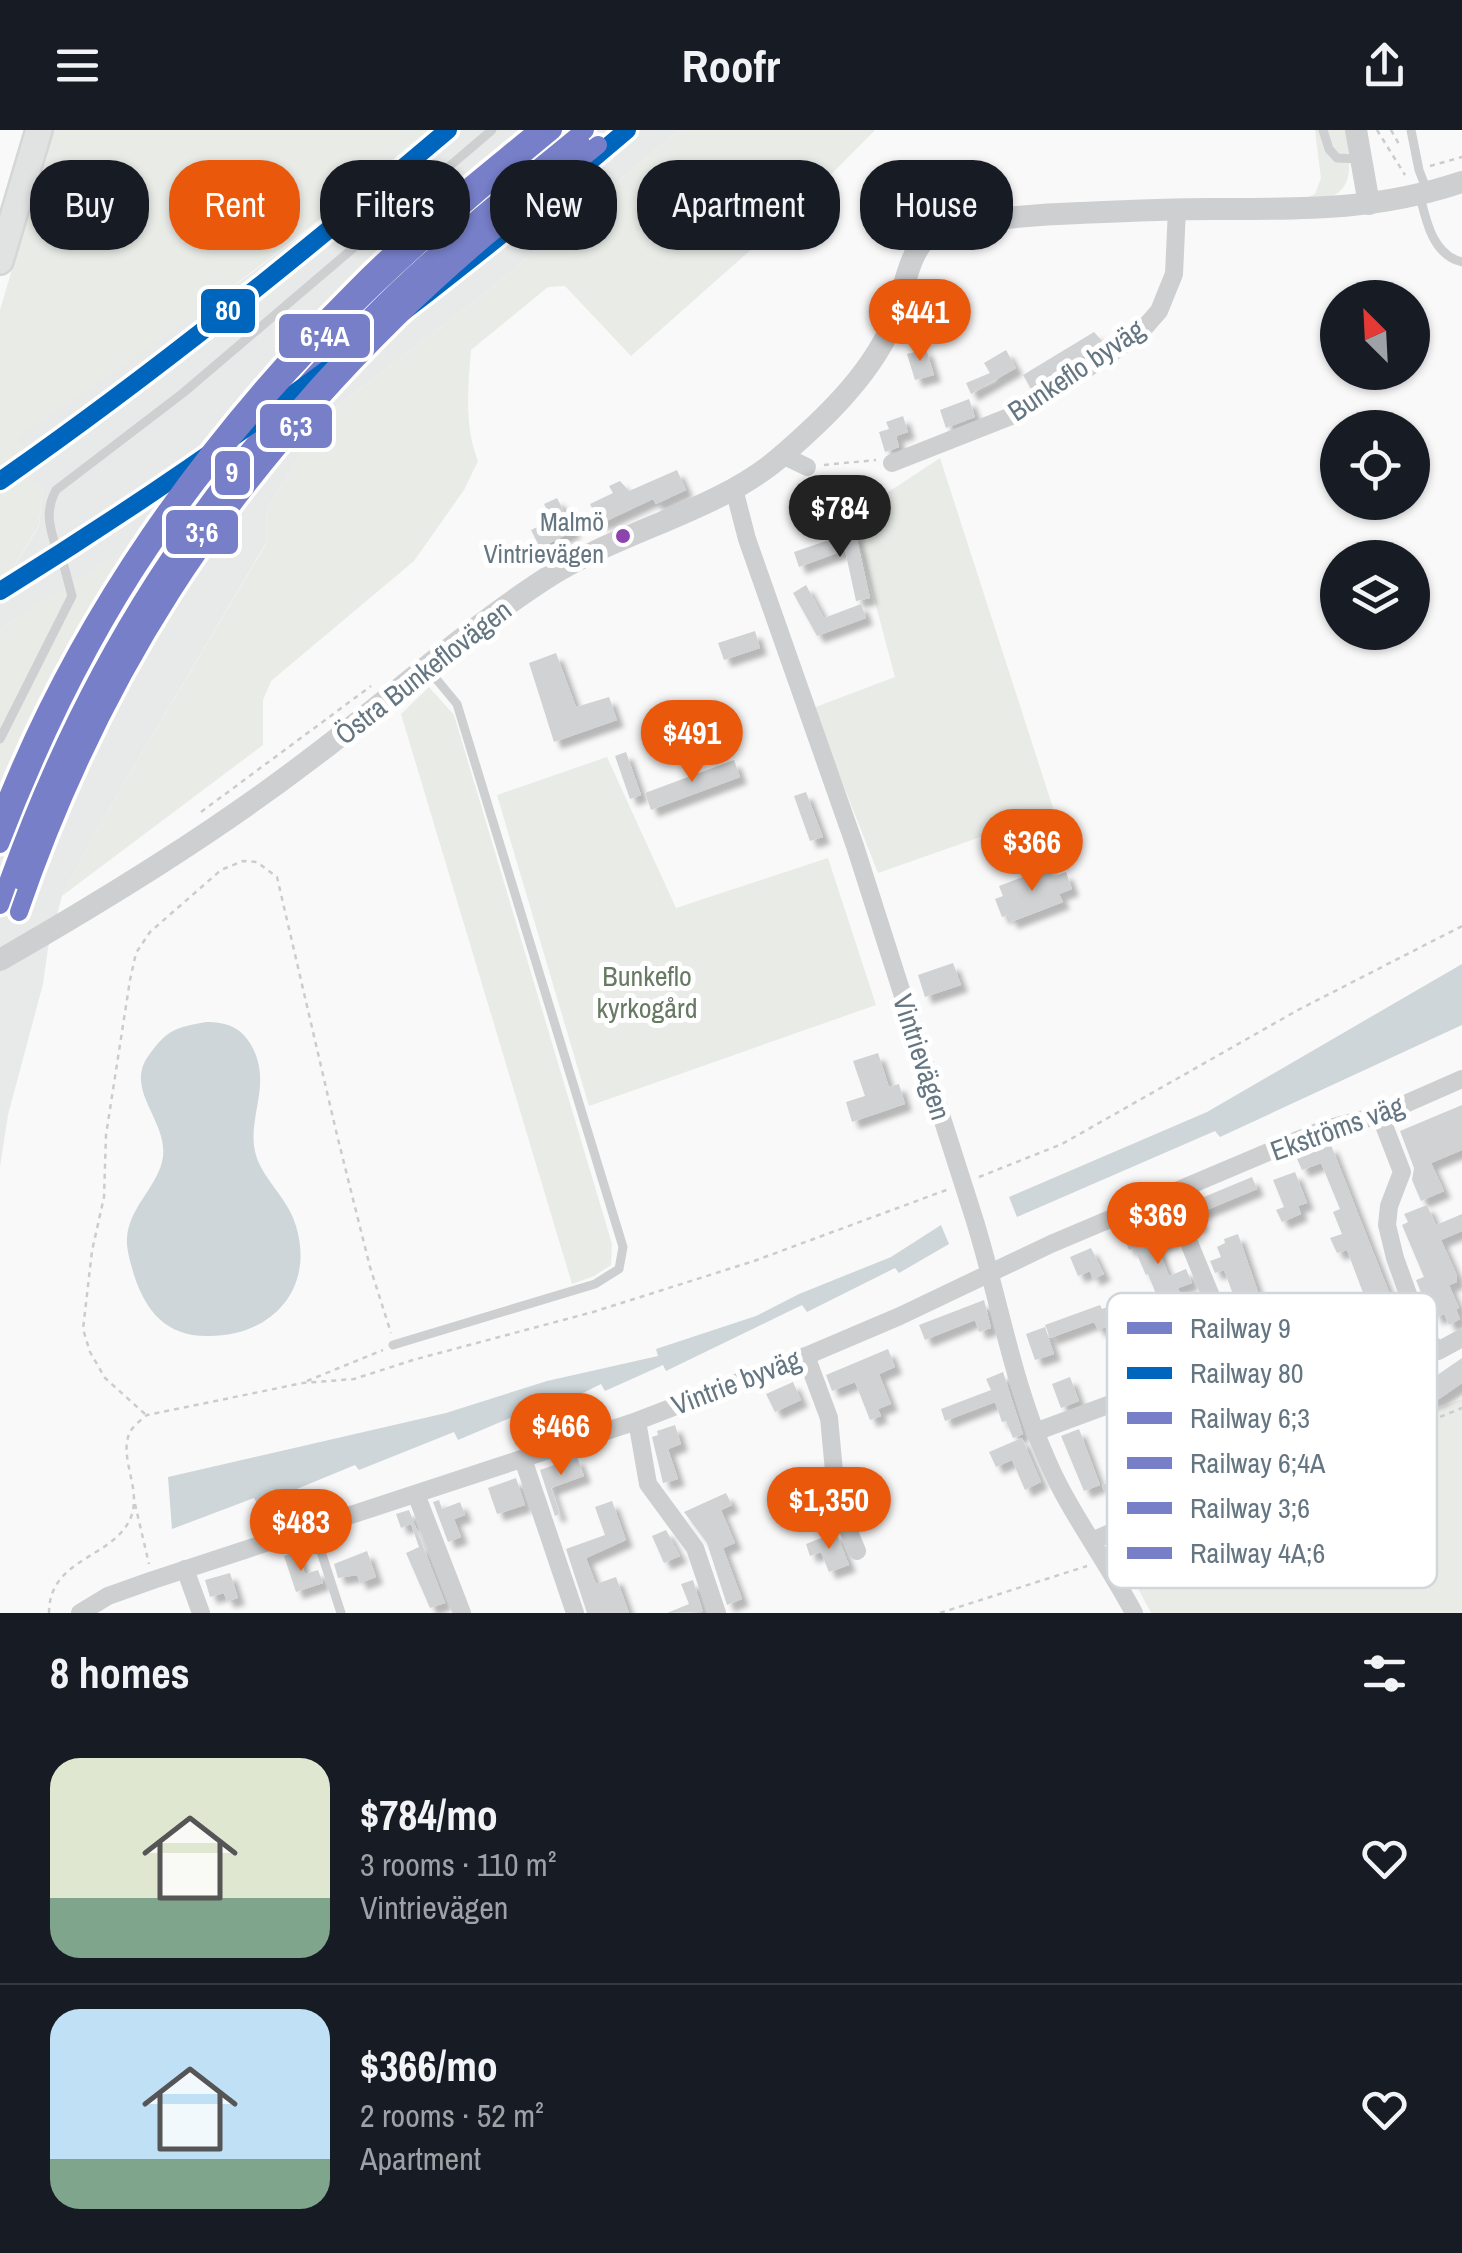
<!DOCTYPE html>
<html lang="en">
<head>
<meta charset="utf-8">
<style>
	body { margin:0; font-family:"Archivo Narrow",sans-serif; background:#242831; color:#f1f3f6; height:100vh; display:flex; flex-direction:column; font-size:38px; white-space:nowrap }
	* { box-sizing:border-box; margin:0 }
	p { font-size:32px; color:#9ea1a6 }
	.icon { flex:none; width:55px; height:55px; fill:none; stroke:currentColor; stroke-width:2; stroke-linecap:round; stroke-linejoin:round }
	.map { position:relative; height:1483px; overflow:hidden }
	.sheet { display:flex; flex-direction:column; background:#171b24; flex:1 }
	.sheet>* { flex:none }
	.banner { position:absolute; left:30px; top:30px; width:1402px; height:90px; display:flex; gap:20px }
	.needle { width:65px; rotate:336deg }
	.tools { position:absolute; left:1320px; top:150px; display:grid; gap:20px }
	.tools a { display:grid; place-items:center; width:110px; height:110px; border-radius:50%; background:#171b24; box-shadow:0 2px 8px #0004; font-size:50px }
	.price { position:absolute; translate:-50% -85px; padding:0 22px; border-radius:35px; background:#ea580c; color:#fff; font-size:32px; line-height:65px; filter:drop-shadow(0 2px 5px #0008) }
	.price::after { content:''; position:absolute; left:50%; top:60px; width:30px; height:22px; margin-left:-15px; background:inherit; clip-path:polygon(0 0,100% 0,50% 100%) }
	.price.selected { background:#222; color:#fff }
	ul { padding:0; list-style:none }
	li { display:flex; align-items:center; gap:30px; height:250px; padding:0 50px }
	li+li { border-top:2px solid #363941 }
	li span { display:grid; place-items:center; flex:none; width:280px; height:200px; border-radius:30px; color:#555 }
	li>.icon { margin-inline-start:auto }
	span .icon { width:120px; height:120px; fill:#fffc; stroke-width:1 }
	li b { font-size:42px }
	h2 { display:flex; justify-content:space-between; align-items:center; height:120px; padding:0 50px; font-size:42px }
	.pill { padding:0 35px; border-radius:40px; background:#171b24; box-shadow:0 2px 8px #0004; font-size:35px; line-height:90px }
	.pill.selected { background:#ea580c; color:#fff }
	header { display:flex; justify-content:space-between; align-items:center; height:130px; padding:0 50px; background:#171b24; font-size:45px; font-weight:700 }
	.map>svg:first-child { display:block }
	.built { fill:#e8e9e9 }
	.green { fill:#e8ebe6 }
	.water { fill:#ced6d9 }
	.building { fill:#d0d2d3; filter:url(#shadow) }
	.lines { fill:none; stroke-linecap:round; stroke-linejoin:round }
	.secondary-casing { stroke:#d5d6d7; stroke-width:30 }
	.path { stroke:#cbcccd; stroke-width:2.5; stroke-dasharray:5 5; stroke-linecap:butt }
	.service { stroke:#cecfd0; stroke-width:9 }
	.minor { stroke:#cecfd0; stroke-width:18 }
	.tertiary { stroke:#cecfd0; stroke-width:22 }
	.secondary { stroke:#e1e2e2; stroke-width:25 }
	.rail-1-casing { stroke:#fff; stroke-width:25 }
	.rail-2-casing { stroke:#fff; stroke-width:25 }
	.rail-3-casing { stroke:#fff; stroke-width:25 }
	.rail-4-casing { stroke:#fff; stroke-width:25 }
	.rail-5-casing { stroke:#fff; stroke-width:25 }
	.rail-6-casing { stroke:#fff; stroke-width:25 }
	.rail-1 { stroke:#767fc8; stroke-width:18 }
	.rail-2 { stroke:#0065bd; stroke-width:18 }
	.rail-3 { stroke:#767fc8; stroke-width:18 }
	.rail-4 { stroke:#767fc8; stroke-width:18 }
	.rail-5 { stroke:#767fc8; stroke-width:18 }
	.rail-6 { stroke:#767fc8; stroke-width:18 }
	.bus-dot { fill:#8e44ad; stroke:#fff; stroke-width:4 }
	.labels { text-anchor:middle; stroke-width:10; stroke-linejoin:round; paint-order:stroke }
	.bus-label { font-size:26px; fill:#657683; stroke:#fff; text-anchor:end }
	.street-label { font-size:28px; fill:#657683; stroke:#fff }
	.park-label { font-size:28px; fill:#687a64; stroke:#fff }
	.key { fill:#fff; stroke:#d1d6da; stroke-width:2.5 }
	.key-label { font-size:28px; fill:#657683 }
	.line-badge { stroke:#fff; stroke-width:4 }
	.badge-label { font-size:28px; text-anchor:middle; font-weight:bold; fill:#fff }
</style>
</head>
<body>
<header><svg class="icon" aria-label="menu" viewBox="0 0 24 24"><path d="M4 6h16M4 12h16M4 18h16"/></svg>Roofr<svg class="icon" aria-label="share" viewBox="0 0 24 24"><path d="M12 15V3M7 8l5-5 5 5M5 13v7h14v-7"/></svg></header>
<div class="map">
<svg width="1462" height="1483" viewBox="0 0 1462 1483">
	<defs>
		<filter id="shadow"><feDropShadow dx="7" dy="7" stdDeviation="2.5" flood-color="#0004"/></filter>
	</defs>
	<rect width="100%" height="100%" fill="#f9f9f9"/>
	<polygon class="built" points="427,0 679,0 489,160 323,287 267,379 266,413 103,689 62,766 48,818 43,854 8,985 0,1037 0,661 17,620 119,424 0,499 0,460 39,396 43,357 23,349 15,309 245,148 341,75"/>
	<g class="green">
		<path d="M 53,0 L 427,0 C 297,113 159,214 15,309 L 30,322 L 23,349 L 43,356 L 39,395 L 0,460 L 0,180 Z"/>
		<path d="M 679,0 L 875,0 L 798,78 L 631,226 L 565,156 L 548,157 L 471,220 C 468,257 464,296 478,331 L 464,360 L 414,431 L 271,551 L 263,570 L 263,615 L 62,766 L 103,689 L 266,414 L 267,379 L 323,287 L 489,160 Z"/>
		<path d="M 1315,0 L 1345,0 C 1353,42 1355,73 1302,70 L 1315,64 L 1321,48 Z"/>
		<polygon points="940,328 1054,681 878,743 813,578 895,547 852,386"/>
		<polygon points="121,422 17,620 0,661 0,499"/>
		<polygon points="429,557 454,585 612,1114 611,1135 594,1146 572,1154 401,584"/>
		<polygon points="607,627 676,778 828,728 876,875 589,976 497,665"/>
		<polygon points="1462,1269 1462,1483 1151,1483 1112,1409"/>
	</g>
	<g class="water">
		<polygon points="1462,834 1462,895 1220,1007 1215,1001 1017,1087 1009,1067 1207,982"/>
		<path d="M 206,892 C 225,892 239,896 250,913 C 276,956 242,991 258,1031 C 268,1054 289,1071 296,1096 C 315,1159 272,1206 209,1206 C 167,1207 146,1182 134,1145 C 131,1134 126,1119 127,1108 C 129,1078 155,1059 162,1032 C 172,993 122,961 149,925 C 168,899 175,898 206,892 Z"/>
		<polygon points="941,1095 949,1114 899,1143 895,1138 807,1182 802,1175 666,1241 663,1235 605,1261 601,1254 559,1275 555,1269 458,1310 454,1302 359,1340 355,1335 258,1375 254,1368 172,1399 168,1347 446,1283 547,1251 658,1226 656,1219 756,1186 799,1164 891,1127"/>
	</g>
	<g class="building">
		<polygon points="1094,202 1104,213 1031,259 1023,245"/>
		<polygon points="926,219 934,245 915,250 907,224"/>
		<polygon points="1006,220 1016,238 971,264 966,253 990,243 984,233"/>
		<polygon points="969,269 975,287 946,298 940,280"/>
		<polygon points="903,286 908,302 896,306 899,317 885,322 879,302 889,299 886,292"/>
		<polygon points="677,340 686,360 656,374 653,369 600,394 590,374 613,363 609,356 620,351 629,361"/>
		<polygon points="862,346 867,362 820,374 816,359"/>
		<polygon points="557,368 574,401 540,418 531,400 552,390 544,374"/>
		<polygon points="855,401 870,468 856,471 845,420 799,437 794,422"/>
		<polygon points="806,455 824,488 861,474 866,488 817,506 793,463"/>
		<polygon points="755,501 760,518 724,530 718,513"/>
		<polygon points="556,523 576,577 609,567 617,590 554,612 529,533"/>
		<polygon points="626,622 641,665 630,669 615,626"/>
		<polygon points="734,630 740,647 651,680 645,663"/>
		<polygon points="806,662 823,707 810,711 794,666"/>
		<polygon points="1049,737 1053,747 1066,742 1072,759 1059,764 1063,772 1011,792 1008,785 1002,787 995,769 1003,766 999,756"/>
		<polygon points="953,833 961,855 925,867 918,845"/>
		<polygon points="878,923 889,957 899,954 905,974 852,992 846,972 865,966 853,931"/>
		<polygon points="1462,975 1462,1020 1431,1033 1444,1061 1421,1071 1412,1050 1414,1038 1400,1001"/>
		<polygon points="1331,1015 1400,1190 1387,1195 1383,1186 1352,1198 1346,1184 1356,1180 1353,1172 1365,1168 1347,1120 1337,1123 1330,1108 1342,1104 1333,1082 1340,1079 1321,1033 1302,1040 1297,1029"/>
		<polygon points="1295,1042 1307,1073 1298,1076 1301,1084 1282,1092 1276,1080 1284,1077 1273,1050"/>
		<polygon points="1252,1047 1257,1059 1197,1084 1201,1094 1196,1097 1187,1074"/>
		<polygon points="1427,1075 1436,1095 1462,1084 1462,1101 1441,1110 1456,1143 1457,1152 1449,1155 1459,1178 1456,1179 1460,1189 1449,1195 1444,1184 1436,1188 1425,1164 1422,1165 1416,1150 1424,1147 1402,1095 1408,1092 1404,1084"/>
		<polygon points="1147,1092 1151,1102 1168,1095 1174,1109 1157,1116 1169,1146 1186,1139 1192,1153 1178,1158 1187,1180 1166,1189 1148,1144 1146,1145 1134,1118 1129,1120 1122,1102"/>
		<polygon points="1238,1104 1267,1188 1273,1186 1278,1200 1271,1203 1282,1233 1266,1239 1254,1208 1250,1210 1224,1140 1215,1143 1210,1131 1221,1127 1217,1117 1225,1113 1224,1109"/>
		<polygon points="1091,1118 1104,1144 1093,1149 1090,1141 1078,1146 1070,1127"/>
		<polygon points="1132,1167 1142,1192 1125,1200 1121,1191 1098,1200 1094,1192 1050,1208 1045,1195 1100,1175 1102,1179"/>
		<polygon points="984,1170 991,1198 979,1202 975,1190 925,1210 919,1195"/>
		<polygon points="1045,1197 1054,1224 1035,1230 1026,1204"/>
		<polygon points="1407,1218 1412,1230 1424,1225 1433,1248 1462,1228 1462,1253 1439,1269 1412,1278 1409,1270 1400,1274 1387,1242 1380,1245 1374,1232"/>
		<polygon points="888,1219 895,1237 879,1244 891,1274 878,1279 881,1286 870,1290 855,1252 832,1261 826,1245"/>
		<polygon points="1003,1242 1023,1304 1013,1308 1006,1291 1002,1292 995,1272 945,1291 941,1279 991,1260 986,1249"/>
		<polygon points="1070,1247 1079,1271 1061,1278 1052,1254"/>
		<polygon points="793,1252 801,1270 775,1282 766,1264"/>
		<polygon points="675,1295 681,1314 668,1319 678,1349 663,1353 652,1307 658,1305 657,1301"/>
		<polygon points="1079,1299 1100,1355 1084,1361 1061,1306"/>
		<polygon points="1022,1308 1041,1352 1025,1360 1012,1330 996,1337 989,1322"/>
		<polygon points="577,1327 584,1346 551,1358 560,1384 555,1386 540,1340"/>
		<polygon points="821,1339 824,1369 803,1370 801,1340"/>
		<polygon points="516,1348 525,1375 497,1384 488,1358"/>
		<polygon points="1118,1349 1130,1381 1115,1387 1102,1355"/>
		<polygon points="726,1363 732,1375 721,1380 735,1413 723,1418 742,1469 727,1475 707,1413 684,1382"/>
		<polygon points="439,1370 442,1379 460,1372 465,1385 454,1389 461,1407 448,1412 433,1372"/>
		<polygon points="612,1371 626,1410 586,1428 596,1454 616,1447 629,1483 587,1483 566,1419 605,1405 595,1377"/>
		<polygon points="409,1380 445,1473 430,1478 406,1423 419,1417 411,1394 401,1398 396,1384"/>
		<polygon points="666,1400 680,1426 664,1433 652,1406"/>
		<polygon points="836,1402 849,1435 829,1442 821,1422 810,1426 806,1414"/>
		<polygon points="297,1421 305,1444 318,1440 323,1453 296,1462 284,1426"/>
		<polygon points="367,1421 376,1447 360,1453 357,1445 338,1448 334,1434"/>
		<polygon points="230,1443 238,1468 227,1471 224,1463 210,1467 205,1450"/>
		<polygon points="693,1450 703,1482 667,1483 689,1474 681,1454"/>
	</g>
	<g class="lines">
		<defs>
			<polyline id="secondary" points="0,131 39,0"/>
		</defs>
		<use href="#secondary" class="secondary-casing"/>
		<g class="path">
			<polyline points="1377,0 1405,45"/>
			<polyline points="1391,0 1400,16"/>
			<polyline points="1430,36 1462,27"/>
			<polyline points="824,335 876,330"/>
			<polyline points="201,682 371,556"/>
			<polyline points="979,1047 1062,1014 1298,880 1462,796"/>
			<polyline points="307,1251 383,1220"/>
			<polyline points="145,1284 105,1248 90,1222 83,1199 92,1121 104,1067 106,1005 130,850 136,823 150,802 221,740 243,731 257,732 277,747 337,1005 370,1137 391,1203"/>
			<polyline points="135,1374 149,1434"/>
			<polyline points="1153,1404 1462,1278"/>
			<polyline points="1117,1421 1132,1413"/>
			<path d="M 49,1483 C 49,1427 114,1429 131,1387 C 142,1359 118,1327 130,1302 C 133,1296 142,1289 147,1285 L 303,1253 L 354,1249 L 413,1230 L 593,1182 L 754,1131 L 949,1059"/>
			<polyline points="940,1483 1087,1436"/>
		</g>
		<g class="service">
			<polyline points="1323,0 1329,19 1337,28 1358,29"/>
			<polyline points="1411,0 1419,40 1427,61"/>
			<path d="M 1420,66 C 1426,91 1433,125 1462,132"/>
			<path d="M 56,418 C 49,395 45,381 56,360 L 183,263 L 492,0"/>
			<polyline points="0,609 72,466 64,436"/>
			<polyline points="393,1215 595,1154 619,1139 623,1117 457,574 428,539"/>
			<polyline points="313,1397 341,1483"/>
		</g>
		<g class="minor">
			<polyline points="782,325 807,337"/>
			<polyline points="892,333 1016,284 1116,220 1145,197 1159,181 1174,144 1177,79"/>
			<path d="M 734,359 L 747,409 L 855,716 L 974,1088 C 999,1168 1012,1252 1047,1330 C 1068,1380 1108,1433 1134,1483"/>
			<polyline points="1380,985 1402,1042 1389,1076 1387,1095 1395,1128 1422,1203 1438,1221 1462,1208"/>
			<polyline points="1169,1064 1257,1278"/>
			<polyline points="1366,1221 1403,1206 1422,1203"/>
			<polyline points="806,1226 829,1288 837,1373 857,1421"/>
			<polyline points="637,1291 648,1354 695,1418 717,1483"/>
			<polyline points="1035,1302 1127,1268"/>
			<polyline points="523,1329 575,1483"/>
			<polyline points="416,1364 462,1483"/>
			<polyline points="1094,1410 1267,1335"/>
			<polyline points="185,1439 201,1483"/>
			<polyline points="80,1483 108,1466 153,1450 637,1291 806,1226 900,1186 1051,1114 1266,1023 1322,1000 1380,985 1462,949"/>
		</g>
		<g class="tertiary">
			<polyline points="1356,0 1369,74"/>
			<path d="M 0,830 C 106,769 212,704 309,630 C 388,571 462,503 545,449 C 617,402 715,382 778,329 C 821,292 867,249 891,197 C 903,171 907,116 933,104 C 966,89 1043,84 1080,83 C 1124,81 1167,79 1211,79 C 1301,79 1376,81 1462,52"/>
		</g>
		<use href="#secondary" class="secondary"/>
		<defs>
			<path id="rail-1" d="M 0,775 C 82,536 203,350 384,173 C 447,111 517,56 585,0"/>
			<g id="rail-2">
				<path d="M 0,351 C 156,242 303,123 448,0"/>
				<path d="M 0,461 C 222,324 429,170 627,0"/>
			</g>
			<path id="rail-3" d="M 19,782 C 100,546 219,363 397,188 C 460,126 529,71 598,15"/>
			<path id="rail-4" d="M 0,714 C 40,610 88,510 150,418 C 259,255 403,123 553,0"/>
			<path id="rail-5" d="M 19,750 C 103,530 215,357 381,189 C 444,126 514,72 582,15"/>
			<path id="rail-6" d="M 0,687 C 77,488 204,310 354,160 C 411,102 475,52 538,0"/>
		</defs>
		<use href="#rail-1" class="rail-1-casing"/>
		<use href="#rail-2" class="rail-2-casing"/>
		<use href="#rail-3" class="rail-3-casing"/>
		<use href="#rail-4" class="rail-4-casing"/>
		<use href="#rail-5" class="rail-5-casing"/>
		<use href="#rail-6" class="rail-6-casing"/>
		<use href="#rail-1" class="rail-1"/>
		<use href="#rail-2" class="rail-2"/>
		<use href="#rail-3" class="rail-3"/>
		<use href="#rail-4" class="rail-4"/>
		<use href="#rail-5" class="rail-5"/>
		<use href="#rail-6" class="rail-6"/>
	</g>
	<circle class="bus-dot" cx="623" cy="406" r="9"/>
	<g class="labels">
		<g class="bus-label">
			<text x="604" y="401">Malmö<tspan x="604" dy="32">Vintrievägen</tspan></text>
		</g>
		<g class="street-label">
			<text transform="translate(1076 240) rotate(-34)" y="10">Bunkeflo byväg</text>
			<text transform="translate(423 542) rotate(-38)" y="10">Östra Bunkeflovägen</text>
			<text transform="translate(922 927) rotate(72)" y="10">Vintrievägen</text>
			<text transform="translate(1337 998) rotate(-20)" y="10">Ekströms väg</text>
			<text transform="translate(736 1252) rotate(-21)" y="10">Vintrie byväg</text>
		</g>
		<g class="park-label">
			<text x="647" y="856">Bunkeflo<tspan x="647" dy="32">kyrkogård</tspan></text>
		</g>
	</g>
	<rect x="1107" y="1163" width="330" height="295" rx="15" class="key"/>
	<rect x="1127" y="1192" width="45" height="12" fill="#767fc8"/>
	<rect x="1127" y="1237" width="45" height="12" fill="#0065bd"/>
	<rect x="1127" y="1282" width="45" height="12" fill="#767fc8"/>
	<rect x="1127" y="1327" width="45" height="12" fill="#767fc8"/>
	<rect x="1127" y="1372" width="45" height="12" fill="#767fc8"/>
	<rect x="1127" y="1417" width="45" height="12" fill="#767fc8"/>
	<g class="key-label">
		<text x="1190" y="1208">Railway 9</text>
		<text x="1190" y="1253">Railway 80</text>
		<text x="1190" y="1298">Railway 6;3</text>
		<text x="1190" y="1343">Railway 6;4A</text>
		<text x="1190" y="1388">Railway 3;6</text>
		<text x="1190" y="1433">Railway 4A;6</text>
	</g>
	<g class="line-badge">
		<rect x="199" y="157" width="58" height="48" rx="10" fill="#0065bd"/>
		<rect x="277" y="182" width="95" height="48" rx="10" fill="#767fc8"/>
		<rect x="258" y="272" width="76" height="48" rx="10" fill="#767fc8"/>
		<rect x="213" y="319" width="39" height="48" rx="10" fill="#767fc8"/>
		<rect x="164" y="378" width="76" height="48" rx="10" fill="#767fc8"/>
	</g>
	<g class="badge-label">
		<text x="228" y="190">80</text>
		<text x="325" y="216">6;4A</text>
		<text x="296" y="306">6;3</text>
		<text x="232" y="352">9</text>
		<text x="202" y="412">3;6</text>
	</g>
</svg>
<div class="tools">
<a><svg class="needle" viewBox="-14 -14 28 28"><path d="M0-13l5 13h-10z" fill="#e53935"/><path d="M0 13l5-13h-10z" fill="#9ea1a6"/></svg></a>
<a><svg class="icon" aria-label="locate" viewBox="0 0 24 24"><circle cx="12" cy="12" r="6"/><path d="M12 2v4M12 18v4M2 12h4M18 12h4"/></svg></a>
<a><svg class="icon" aria-label="layers" viewBox="0 0 24 24"><path d="M12 4l9 5-9 5-9-5zM3 14l9 5 9-5"/></svg></a>
</div>
<b class="price" style="left:920px;top:234px">$441</b>
<b class="price selected" style="left:840px;top:430px">$784</b>
<b class="price" style="left:692px;top:655px">$491</b>
<b class="price" style="left:1032px;top:764px">$366</b>
<b class="price" style="left:1158px;top:1137px">$369</b>
<b class="price" style="left:561px;top:1348px">$466</b>
<b class="price" style="left:829px;top:1422px">$1,350</b>
<b class="price" style="left:301px;top:1444px">$483</b>
<div class="banner">
<a class="pill">Buy</a>
<a class="pill selected">Rent</a>
<a class="pill">Filters</a>
<a class="pill">New</a>
<a class="pill">Apartment</a>
<a class="pill">House</a>
</div>
</div>
<section class="sheet">
<h2>8 homes<svg class="icon" aria-label="filters" viewBox="0 0 24 24"><path d="M4 7h16M4 17h16"/><circle cx="9" cy="7" r="2"/><circle cx="15" cy="17" r="2"/></svg></h2>
<ul>
<li><span style="background:linear-gradient(#dfe7d0 70%,#7fa58c 0)"><svg class="icon" aria-label="home" viewBox="0 0 24 24"><path d="M3 11l9-7 9 7M6 9v11h12V9"/></svg></span><div><b>$784/mo</b><p>3 rooms · 110 m²</p><p>Vintrievägen</p></div><svg class="icon" aria-label="heart" viewBox="0 0 24 24"><path d="M12 20l-8-8c-3-5 5-10 8-4 3-6 11-1 8 4z"/></svg></li>
<li><span style="background:linear-gradient(#bfe0f5 75%,#7fa58c 0)"><svg class="icon" aria-label="home" viewBox="0 0 24 24"><path d="M3 11l9-7 9 7M6 9v11h12V9"/></svg></span><div><b>$366/mo</b><p>2 rooms · 52 m²</p><p>Apartment</p></div><svg class="icon" aria-label="heart" viewBox="0 0 24 24"><path d="M12 20l-8-8c-3-5 5-10 8-4 3-6 11-1 8 4z"/></svg></li>
</ul>
</section>
</body>
</html>
